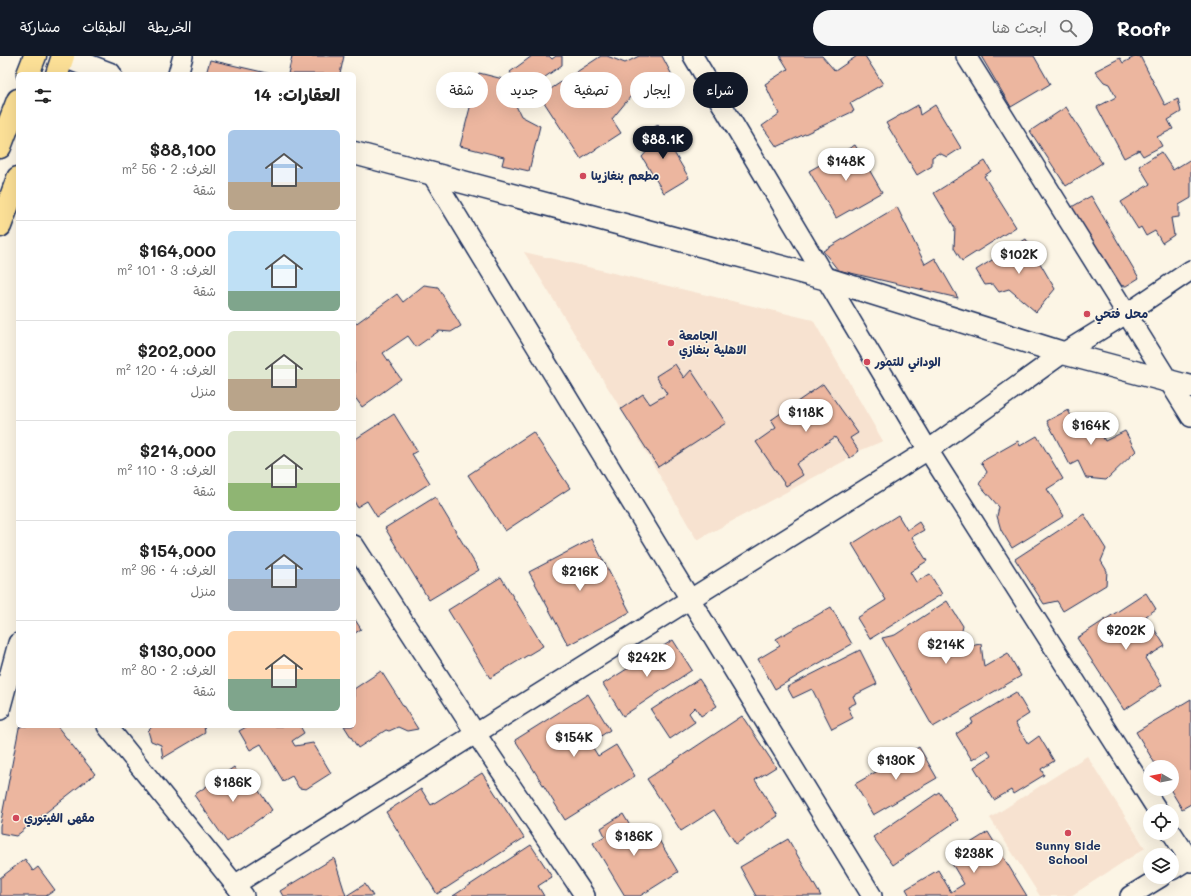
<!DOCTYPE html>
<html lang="ar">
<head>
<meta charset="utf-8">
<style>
	body { margin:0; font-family:Mali,"Playpen Sans Arabic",sans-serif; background:#f6f6f6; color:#222; direction:rtl; height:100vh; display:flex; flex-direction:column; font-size:15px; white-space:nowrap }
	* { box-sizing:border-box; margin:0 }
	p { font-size:13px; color:#767676 }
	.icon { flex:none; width:22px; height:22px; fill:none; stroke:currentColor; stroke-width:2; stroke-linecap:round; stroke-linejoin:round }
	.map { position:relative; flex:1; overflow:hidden; direction:ltr }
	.panel { position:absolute; left:16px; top:16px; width:340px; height:656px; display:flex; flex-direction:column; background:#fff; border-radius:6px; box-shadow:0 4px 16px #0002; direction:rtl }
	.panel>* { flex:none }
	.banner { position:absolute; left:368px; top:16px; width:380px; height:36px; direction:rtl; display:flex; gap:8px }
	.needle { width:26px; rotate:279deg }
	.buttons { position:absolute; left:1143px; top:704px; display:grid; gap:8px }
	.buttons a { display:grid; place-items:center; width:36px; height:36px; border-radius:50%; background:#fff; box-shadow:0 4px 16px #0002; font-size:20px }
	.price { position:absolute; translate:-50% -34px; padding:0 9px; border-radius:14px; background:#fff; color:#222; font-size:13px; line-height:26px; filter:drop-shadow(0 1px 2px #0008) }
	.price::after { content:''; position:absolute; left:50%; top:24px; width:12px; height:9px; margin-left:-6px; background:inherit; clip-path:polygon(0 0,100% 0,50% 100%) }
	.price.on { background:#111827; color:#fff }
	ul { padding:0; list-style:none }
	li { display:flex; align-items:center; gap:12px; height:100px; padding:0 16px }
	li+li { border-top:1px solid #e0e0e0 }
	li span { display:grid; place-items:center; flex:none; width:112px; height:80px; border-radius:6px; color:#555 }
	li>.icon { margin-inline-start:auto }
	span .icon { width:48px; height:48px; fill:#fffc; stroke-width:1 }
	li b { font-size:17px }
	h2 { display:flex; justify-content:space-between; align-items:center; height:48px; padding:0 16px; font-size:17px }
	.pill { padding:0 14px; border-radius:18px; background:#fff; box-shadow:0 4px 16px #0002; font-size:14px; line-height:36px }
	.pill.on { background:#111827; color:#fff }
	header { display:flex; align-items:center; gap:24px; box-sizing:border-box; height:56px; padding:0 20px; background:#111827; color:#fff }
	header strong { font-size:19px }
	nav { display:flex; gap:22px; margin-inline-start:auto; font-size:14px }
	.search { width:280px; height:36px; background:#f6f6f6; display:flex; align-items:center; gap:10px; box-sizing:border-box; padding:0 14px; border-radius:22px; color:#767676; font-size:15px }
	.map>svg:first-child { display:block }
	.built { fill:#f7e2d0 }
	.building { fill:#ecb69f; stroke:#1b2f5e }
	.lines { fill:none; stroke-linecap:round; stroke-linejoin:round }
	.street-casing { stroke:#1b2f5e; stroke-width:22 }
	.secondary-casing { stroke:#1b2f5e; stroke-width:25 }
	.primary-casing { stroke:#1b2f5e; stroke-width:25 }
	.street { stroke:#fcf5e5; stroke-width:19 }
	.secondary { stroke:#fcf5e5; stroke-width:22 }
	.primary { stroke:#fbdf96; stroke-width:22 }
	.poi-dot { fill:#d1495b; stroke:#fcf5e5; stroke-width:1.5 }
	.labels { text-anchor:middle; stroke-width:3; stroke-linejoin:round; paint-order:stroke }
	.poi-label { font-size:12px; font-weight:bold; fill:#1b2f5e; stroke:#fcf5e5; text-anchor:start }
</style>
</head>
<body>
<header>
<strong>Roofr</strong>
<div class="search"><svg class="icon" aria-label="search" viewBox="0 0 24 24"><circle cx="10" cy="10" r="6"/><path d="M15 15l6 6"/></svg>ابحث هنا</div>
<nav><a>الخريطة</a><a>الطبقات</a><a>مشاركة</a></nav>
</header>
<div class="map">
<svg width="1191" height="840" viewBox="0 0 1191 840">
	<rect width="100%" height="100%" fill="#fcf5e5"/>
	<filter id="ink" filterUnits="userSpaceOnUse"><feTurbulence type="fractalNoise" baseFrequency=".025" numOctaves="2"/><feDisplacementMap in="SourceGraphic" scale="8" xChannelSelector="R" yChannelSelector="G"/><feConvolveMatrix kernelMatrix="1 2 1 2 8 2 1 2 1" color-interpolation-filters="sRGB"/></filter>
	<g filter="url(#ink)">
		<g class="built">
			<polygon points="524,196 813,264 883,385 859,395 850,402 697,484 621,353"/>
			<polygon points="1087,700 1145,792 1071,840 1040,840 990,762"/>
		</g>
		<g class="building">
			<polygon points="292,0 344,0 340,18 288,18"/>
			<polygon points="532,0 549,0 552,3 556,0 562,0 562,9 524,36 510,16"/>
			<polygon points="601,0 607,0 625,7 639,0 662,0 672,19 631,40 612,63 621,77 581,103 540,40"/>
			<polygon points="780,0 822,0 835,15 857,0 865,0 883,28 850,47 854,55 777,91 762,70 779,58 765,28 788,13"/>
			<polygon points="981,0 1034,0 1050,28 1011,51"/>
			<polygon points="1136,0 1140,0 1165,49 1178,43 1181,56 1168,64 1173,73 1157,81 1162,90 1143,100 1139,94 1124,102 1097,51 1116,41 1109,28 1104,26 1095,15 1120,2 1123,7"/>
			<polygon points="210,4 271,18 206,18"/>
			<polygon points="479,17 503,23 521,60 540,70 529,115 502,109 504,101 460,90"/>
			<polygon points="918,49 920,59 935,49 961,92 947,101 939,97 932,101 932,110 917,119 886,67"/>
			<polygon points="1066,51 1102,107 1066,130 1030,75"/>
			<polygon points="658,69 689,122 664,137 642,101 649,93 640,79"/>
			<polygon points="855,89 882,136 836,162 809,115"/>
			<polygon points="1161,96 1173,114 1191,103 1191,142 1179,149 1179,161 1171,162 1174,179 1162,187 1155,175 1146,180 1141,171 1138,173 1121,146 1150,128 1139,110"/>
			<polygon points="985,105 991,115 984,120 1016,171 962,205 954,192 955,172 934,137"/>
			<polygon points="1091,140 1139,222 1126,230 1112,229 1068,153"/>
			<polygon points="897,151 925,208 935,202 958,242 838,214 823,195"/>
			<polygon points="1026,183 1055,233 1036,256 1009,233 999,236 993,228 985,229 976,214"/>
			<polygon points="424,229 438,231 461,270 451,276 439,275 416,291 408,280 383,297 401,323 362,351 354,340 354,269 397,238 403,246"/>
			<polygon points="675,308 684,322 691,314 726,367 658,411 621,353 643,338 650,348 667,338 656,320"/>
			<polygon points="823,328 858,377 850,382 859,395 850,402 835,381 796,408 803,419 786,430 756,386 776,372 771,364"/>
			<polygon points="1068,354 1076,369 1092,361 1105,385 1125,375 1136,395 1106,424 1086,422 1078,405 1070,409 1047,365"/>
			<polygon points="394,358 417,395 412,398 430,427 377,461 367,445 357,451 354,445 354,384"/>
			<polygon points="533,376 570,432 505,475 468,419"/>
			<polygon points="1037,380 1063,423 1047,433 1064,460 1012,492 1001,474 997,460 999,451 979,428 987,416 981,406 1018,385 1020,390"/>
			<polygon points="435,441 479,514 429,544 385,472"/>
			<polygon points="1084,458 1106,493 1101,505 1107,515 1106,529 1063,555 1057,545 1044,548 1015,503"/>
			<polygon points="898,459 907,474 919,466 924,474 912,481 927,505 910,516 916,526 930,518 942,538 870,583 857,562 886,544 852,488"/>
			<polygon points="592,483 630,556 568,589 529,516"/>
			<polygon points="501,521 543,590 490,622 448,554"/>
			<polygon points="1146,537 1156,553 1146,560 1165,590 1145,602 1162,629 1124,654 1077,582"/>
			<polygon points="947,545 963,570 961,579 969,590 981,588 984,611 1008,597 1021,620 933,671 882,582 895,579"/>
			<polygon points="831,551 852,588 775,633 758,603 780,590 776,583"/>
			<polygon points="354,562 361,573 354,578"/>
			<polygon points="673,584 692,614 623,660 603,628"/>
			<polygon points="860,594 877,628 853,640 856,647 848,651 853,662 832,673 812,633 793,642 787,631"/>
			<polygon points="381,615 418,673 407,675 398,671 389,675 386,674 358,692 344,670 354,670 354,633"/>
			<polygon points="699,623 717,650 701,660 695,651 689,657 695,666 670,683 651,654"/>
			<polygon points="1016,636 1029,658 1015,667 1028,688 1039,680 1054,705 1041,713 1044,719 1013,738 1011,734 994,744 974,711 991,700 988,694 972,704 956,678 973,667 971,663"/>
			<polygon points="588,638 610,674 590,687 598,700 616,689 635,720 565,764 515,684"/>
			<polygon points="1191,643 1191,748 1182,753 1170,733 1172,733 1172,711 1157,711 1136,676"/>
			<polygon points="742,660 776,711 755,724 778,760 736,788 714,754 681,775 647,723"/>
			<polygon points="22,670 57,670 95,718 16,780 0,777 0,770 19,672"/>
			<polygon points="153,670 204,670 205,677 163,702 161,689 151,685 148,675"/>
			<polygon points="248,670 300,670 304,677 292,685 295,690 313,687 331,717 306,733 299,732 292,720 283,725 261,688 250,694 239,675"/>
			<polygon points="919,691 937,722 873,759 855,728"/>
			<polygon points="234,711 239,719 248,719 272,754 227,786 194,739"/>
			<polygon points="482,717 524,782 437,838 386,756 421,733 431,749"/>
			<polygon points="939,736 958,764 893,809 873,781"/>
			<polygon points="623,758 635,778 650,769 678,816 640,840 625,840 593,787 605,780 601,772"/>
			<polygon points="988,776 1027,840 910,840 906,833 938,814 951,836 964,828 948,801"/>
			<polygon points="788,783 821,840 756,840 740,811"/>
			<polygon points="531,789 552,821 538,830 544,840 453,840"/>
			<polygon points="334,802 346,840 365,828 373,840 283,840 280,835"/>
			<polygon points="25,803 33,815 38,811 55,834 46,840 0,840 0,822"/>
		</g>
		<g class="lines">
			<defs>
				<g id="street">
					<polyline points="693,0 928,394 1158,755"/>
					<polyline points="966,0 1191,361"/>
					<polyline points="178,18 183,0"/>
					<polyline points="431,117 690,543 872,840"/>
					<polyline points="354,489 476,678 585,840"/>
					<polyline points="0,654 18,587"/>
					<polyline points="107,670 244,840"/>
					<polyline points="1172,777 1191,806"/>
					<polyline points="1172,814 1191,802"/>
					<polyline points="236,828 928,394 1063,297 1126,258 1191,214"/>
					<polyline points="1130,840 1161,821"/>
				</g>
				<g id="secondary">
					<polyline points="63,0 110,18"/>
					<polyline points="354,97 827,223 1063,297 1191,331"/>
				</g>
				<g id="primary">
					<polyline points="28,18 35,0"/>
					<polyline points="57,18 63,0"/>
					<polyline points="0,91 18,44"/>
					<polyline points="0,170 18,122"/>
				</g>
			</defs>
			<use href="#street" class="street-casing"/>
			<use href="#secondary" class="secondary-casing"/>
			<use href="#primary" class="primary-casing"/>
			<use href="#street" class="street"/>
			<use href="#secondary" class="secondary"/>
			<use href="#primary" class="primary"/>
		</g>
	</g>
	<g class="poi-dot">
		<circle cx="583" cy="120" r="4"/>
		<circle cx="1087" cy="258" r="4"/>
		<circle cx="671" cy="287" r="4"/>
		<circle cx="867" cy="306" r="4"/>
		<circle cx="16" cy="762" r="4"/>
		<circle cx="1068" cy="777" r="4"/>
	</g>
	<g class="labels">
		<g class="poi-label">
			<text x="591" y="124">مطعم بنغازينا</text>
			<text x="1095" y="262">محل فتحي</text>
			<text x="679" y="284">الجامعة<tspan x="679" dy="14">الاهلية بنغازي</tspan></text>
			<text x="875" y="310">الوداني للتمور</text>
			<text x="24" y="766">مقهى الفيتوري</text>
			<text x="1068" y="794" text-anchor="middle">Sunny Side<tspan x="1068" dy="14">School</tspan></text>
		</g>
	</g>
</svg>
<div class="buttons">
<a><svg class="needle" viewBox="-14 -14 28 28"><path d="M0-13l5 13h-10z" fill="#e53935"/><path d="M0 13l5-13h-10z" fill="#767676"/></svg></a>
<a><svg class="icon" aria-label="locate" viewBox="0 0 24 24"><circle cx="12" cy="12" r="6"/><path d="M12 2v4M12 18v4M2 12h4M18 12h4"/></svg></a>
<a><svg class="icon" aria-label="layers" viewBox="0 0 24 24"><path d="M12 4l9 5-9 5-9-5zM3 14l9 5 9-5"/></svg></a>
</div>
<b class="price on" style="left:663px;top:104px">$88.1K</b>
<b class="price" style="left:846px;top:126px">$148K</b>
<b class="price" style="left:1019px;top:219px">$102K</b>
<b class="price" style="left:806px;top:377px">$118K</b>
<b class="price" style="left:1091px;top:390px">$164K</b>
<b class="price" style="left:580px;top:536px">$216K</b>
<b class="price" style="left:1126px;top:595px">$202K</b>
<b class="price" style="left:946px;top:609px">$214K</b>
<b class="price" style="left:647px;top:622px">$242K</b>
<b class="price" style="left:574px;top:702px">$154K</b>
<b class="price" style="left:896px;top:725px">$130K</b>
<b class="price" style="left:233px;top:747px">$186K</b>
<b class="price" style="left:634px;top:801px">$186K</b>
<b class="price" style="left:974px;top:818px">$238K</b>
<div class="banner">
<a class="pill on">شراء</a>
<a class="pill">إيجار</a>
<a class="pill">تصفية</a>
<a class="pill">جديد</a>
<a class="pill">شقة</a>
</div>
<section class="panel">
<h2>العقارات: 14<svg class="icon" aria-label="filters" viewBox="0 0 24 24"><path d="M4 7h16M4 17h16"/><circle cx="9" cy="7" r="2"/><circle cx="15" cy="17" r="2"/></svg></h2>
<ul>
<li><span style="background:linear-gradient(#a9c7e8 65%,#b9a48a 0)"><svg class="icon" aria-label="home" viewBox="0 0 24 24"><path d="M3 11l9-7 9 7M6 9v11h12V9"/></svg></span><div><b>$88,100</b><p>الغرف: 2 · 56 m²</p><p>شقة</p></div></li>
<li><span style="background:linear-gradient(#bfe0f5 75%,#7fa58c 0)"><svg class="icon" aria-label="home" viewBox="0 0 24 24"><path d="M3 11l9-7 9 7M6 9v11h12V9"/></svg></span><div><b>$164,000</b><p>الغرف: 3 · 101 m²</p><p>شقة</p></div></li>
<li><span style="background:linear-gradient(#dfe7d0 60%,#b9a48a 0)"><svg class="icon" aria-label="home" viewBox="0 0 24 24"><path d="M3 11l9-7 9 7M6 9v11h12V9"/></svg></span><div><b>$202,000</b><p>الغرف: 4 · 120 m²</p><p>منزل</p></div></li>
<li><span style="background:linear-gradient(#dfe7d0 65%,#8fb573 0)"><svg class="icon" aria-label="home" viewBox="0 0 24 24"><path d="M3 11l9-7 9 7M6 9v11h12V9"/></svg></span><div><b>$214,000</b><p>الغرف: 3 · 110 m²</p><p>شقة</p></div></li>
<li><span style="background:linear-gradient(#a9c7e8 60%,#9aa5b1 0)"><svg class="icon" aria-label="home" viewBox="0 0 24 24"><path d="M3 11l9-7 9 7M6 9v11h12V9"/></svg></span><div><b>$154,000</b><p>الغرف: 4 · 96 m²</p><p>منزل</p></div></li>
<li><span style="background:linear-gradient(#ffd9b3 60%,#7fa58c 0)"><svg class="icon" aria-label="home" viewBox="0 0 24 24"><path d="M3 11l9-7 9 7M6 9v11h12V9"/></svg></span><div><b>$130,000</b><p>الغرف: 2 · 80 m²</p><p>شقة</p></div></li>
</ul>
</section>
</div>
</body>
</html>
